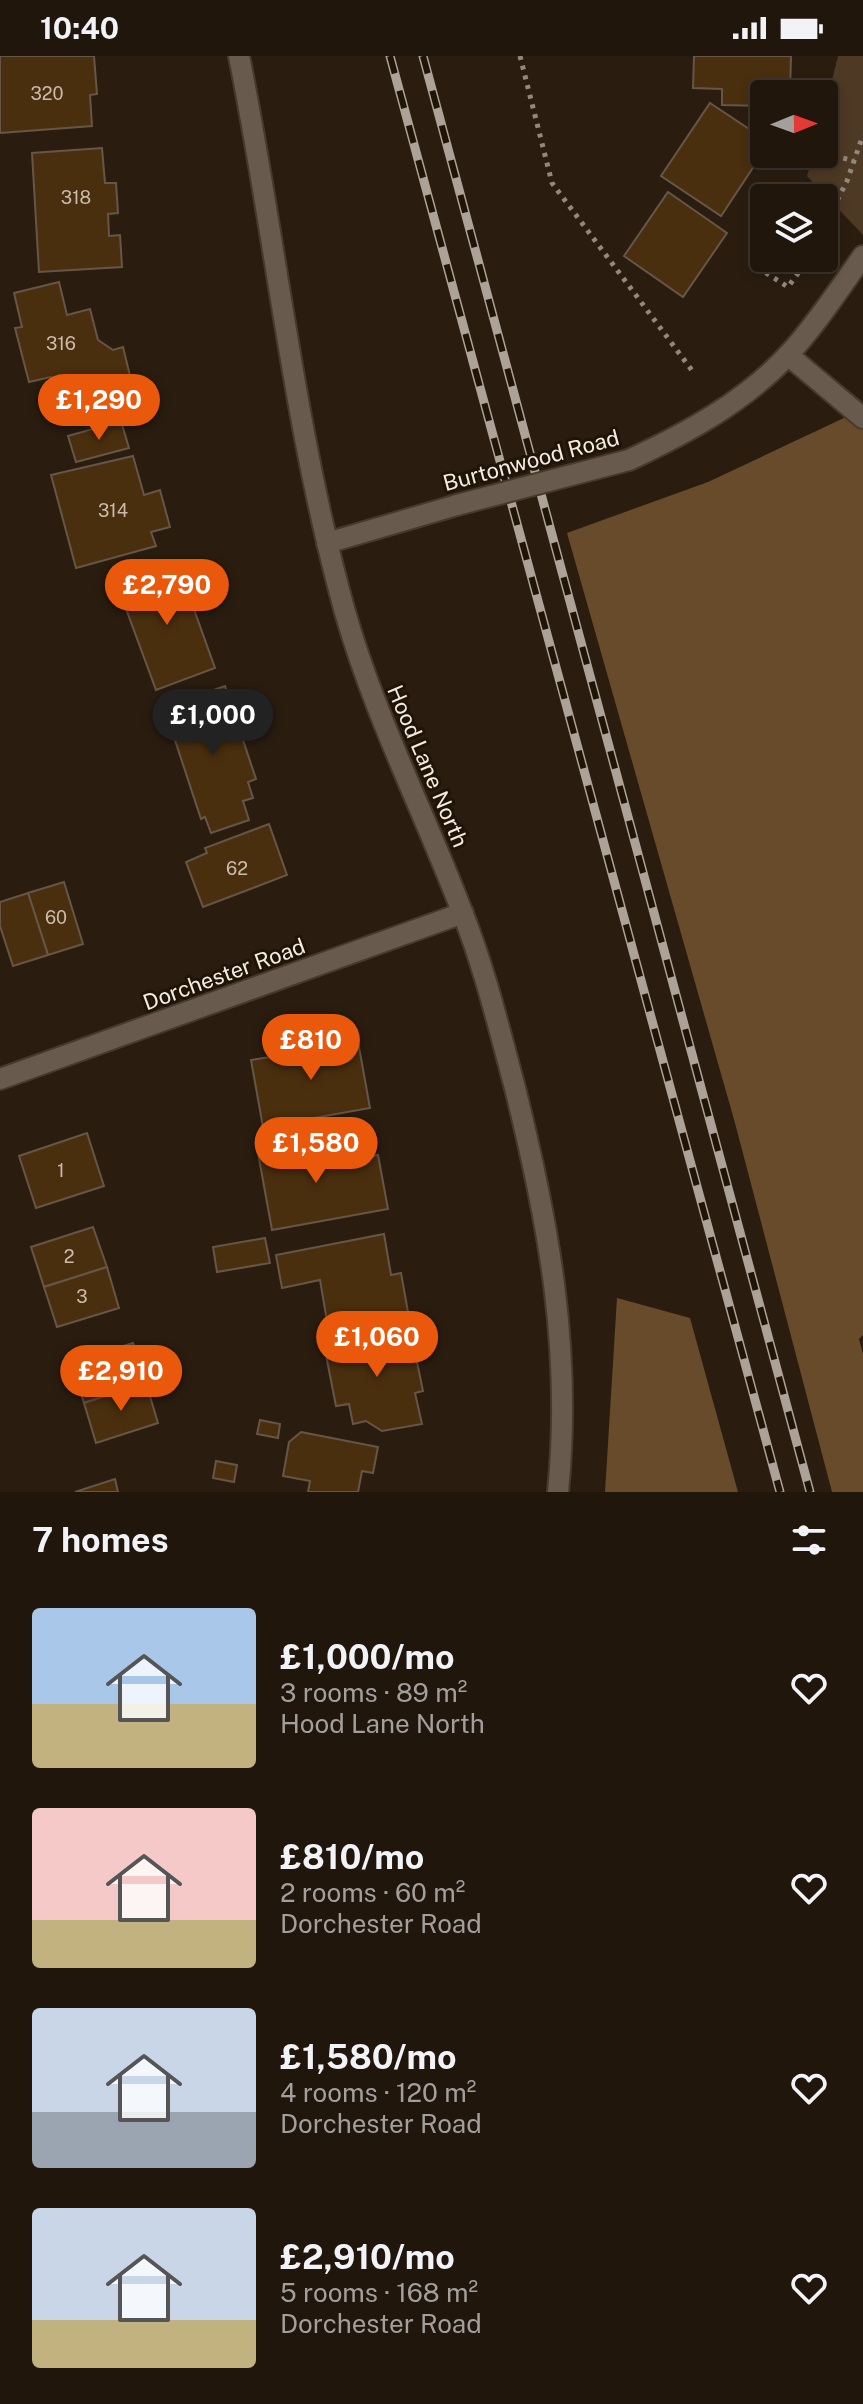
<!DOCTYPE html>
<html lang="en">
<head>
<meta charset="utf-8">
<style>
	body { margin:0; font-family:"Public Sans",sans-serif; background:#2d231a; color:#f1f3f6; height:100vh; display:flex; flex-direction:column; font-size:30px; white-space:nowrap }
	* { box-sizing:border-box; margin:0 }
	p { font-size:26px; color:#a29f9d }
	.icon { flex:none; width:44px; height:44px; fill:none; stroke:currentColor; stroke-width:2; stroke-linecap:round; stroke-linejoin:round }
	.map { position:relative; height:1436px; overflow:hidden }
	.side { display:flex; flex-direction:column; background:#20160c; flex:1 }
	.side>* { flex:none }
	.needle { width:52px; rotate:89deg }
	.tools { position:absolute; left:750px; top:24px; display:grid; gap:16px }
	.tools a { display:grid; place-items:center; width:88px; height:88px; border-radius:8px; background:#20160c; box-shadow:0 4px 12px #0003,0 0 0 2px #3d352d; font-size:40px }
	.price { position:absolute; translate:-50% -68px; padding:0 18px; border-radius:28px; background:#ea580c; color:#fff; font-size:26px; line-height:52px; filter:drop-shadow(0 2px 4px #0008) }
	.price::after { content:''; position:absolute; left:50%; top:48px; width:24px; height:18px; margin-left:-12px; background:inherit; clip-path:polygon(0 0,100% 0,50% 100%) }
	.price.active { background:#222; color:#fff }
	ul { padding:0; list-style:none }
	li { display:flex; align-items:center; gap:24px; height:200px; padding:0 32px }
	li span { display:grid; place-items:center; flex:none; width:224px; height:160px; border-radius:8px; color:#555 }
	li>.icon { margin-inline-start:auto }
	span .icon { width:96px; height:96px; fill:#fffc; stroke-width:1 }
	li b { font-size:34px }
	h2 { display:flex; justify-content:space-between; align-items:center; height:96px; padding:0 32px; font-size:34px }
	.status { display:flex; justify-content:space-between; align-items:center; height:56px; padding:0 40px; background:#20160c; direction:ltr }
	.status svg { height:22px; fill:currentColor }
	.map>svg:first-child { display:block }
	.green { fill:#4d3924 }
	.forest { fill:#684b2b }
	.building { fill:#4a2f0f; stroke:#655647; stroke-width:2 }
	.lines { fill:none; stroke-linecap:round; stroke-linejoin:round }
	.service-casing { stroke:#463a2d; stroke-width:24 }
	.minor-casing { stroke:#463a2d; stroke-width:24 }
	.tertiary-casing { stroke:#463a2d; stroke-width:24 }
	.path { stroke:#92887d; stroke-width:5; stroke-dasharray:4 6; stroke-linecap:butt }
	.service { stroke:#685b4d; stroke-width:20 }
	.minor { stroke:#685b4d; stroke-width:20 }
	.tertiary { stroke:#685b4d; stroke-width:20 }
	.rail-casing { stroke:#ada298; stroke-width:9 }
	.rail { stroke:#201407; stroke-width:6; stroke-dasharray:18; stroke-linecap:butt }
	.tertiary-bridge-casing { stroke:#463a2d; stroke-width:24; stroke-linecap:butt }
	.tertiary-bridge { stroke:#685b4d; stroke-width:20 }
	.labels { text-anchor:middle; stroke-width:6; stroke-linejoin:round; paint-order:stroke }
	.number-label { font-size:18px; fill:#cabcad }
	.street-label { font-size:22px; fill:#f4ebe2; stroke:#201407 }
</style>
</head>
<body>
<div class="status"><b>10:40</b><svg viewBox="0 0 49 12"><path d="M0 12V9h3v3zM5 12V6h3v6zM10 12V3h3v9zM15 12V0h3v12zM26 1h20v11H26zM47 4h2v5h-2z"/></svg></div>
<div class="map">
<svg width="863" height="1436" viewBox="0 0 863 1436">
	<rect width="100%" height="100%" fill="#2a1d10"/>
	<polygon class="green" points="838,0 863,0 863,179 807,120 814,98 824,98 824,56"/>
	<g class="forest">
		<polygon points="863,353 863,1279 859,1283 863,1298 863,1436 832,1436 735,1067 567,477 708,426"/>
		<polygon points="617,1242 690,1262 738,1436 605,1436"/>
	</g>
	<g class="building">
		<polygon points="0,0 94,0 97,38 90,39 92,70 0,77"/>
		<polygon points="694,0 791,0 790,38 764,38 764,50 722,49 722,33 693,32"/>
		<polygon points="710,47 764,83 764,95 721,160 661,120"/>
		<polygon points="102,92 105,127 116,127 118,157 108,158 109,180 120,179 122,211 39,216 32,97"/>
		<polygon points="668,136 727,177 683,241 624,200"/>
		<polygon points="59,226 67,259 90,253 98,284 113,294 123,291 131,324 106,330 109,342 60,355 51,321 29,326 15,272 22,271 14,237"/>
		<polygon points="121,365 129,392 76,406 68,380"/>
		<polygon points="133,400 144,439 160,434 170,471 151,476 156,490 76,512 51,419"/>
		<polygon points="178,509 215,612 156,634 118,531"/>
		<polygon points="225,630 256,723 248,726 253,742 243,745 249,764 211,777 205,761 201,763 164,651"/>
		<polygon points="269,768 287,819 203,851 186,806 207,797 205,792"/>
		<polygon points="64,826 83,888 48,899 28,837"/>
		<polygon points="28,837 48,899 13,910 0,870 0,846"/>
		<polygon points="357,980 370,1052 263,1071 251,1004 296,997 295,991"/>
		<polygon points="87,1077 104,1130 36,1152 19,1100"/>
		<polygon points="304,1077 311,1111 378,1099 388,1153 272,1174 256,1086"/>
		<polygon points="93,1171 107,1211 44,1231 31,1191"/>
		<polygon points="384,1178 391,1219 401,1217 408,1256 328,1271 320,1224 282,1232 276,1199"/>
		<polygon points="265,1182 270,1207 217,1216 213,1191"/>
		<polygon points="107,1211 119,1252 57,1271 44,1231"/>
		<polygon points="410,1272 423,1335 415,1337 422,1368 382,1375 366,1365 353,1368 349,1348 336,1350 324,1289"/>
		<polygon points="133,1287 146,1327 84,1347 71,1306"/>
		<polygon points="146,1327 158,1367 96,1387 84,1347"/>
		<polygon points="260,1364 280,1368 278,1382 257,1378"/>
		<polygon points="301,1376 378,1391 373,1417 362,1415 358,1436 308,1436 310,1425 283,1420 289,1386"/>
		<polygon points="216,1405 237,1409 234,1426 213,1422"/>
		<polygon points="115,1423 118,1436 75,1436"/>
	</g>
	<g class="lines">
		<defs>
			<polyline id="service" points="788,299 863,362"/>
			<polyline id="minor" points="0,1023 463,857"/>
			<g id="tertiary">
				<path d="M 239,0 C 276,184 294,374 345,556 C 374,658 423,754 461,853 C 484,910 499,972 515,1032 C 549,1169 572,1294 558,1436"/>
				<path d="M 629,404 C 687,377 744,346 788,299 C 816,269 839,233 863,200"/>
				<polyline points="327,487 457,449"/>
			</g>
		</defs>
		<use href="#service" class="service-casing"/>
		<use href="#minor" class="minor-casing"/>
		<use href="#tertiary" class="tertiary-casing"/>
		<g class="path">
			<polyline points="520,0 552,127 694,317"/>
			<polyline points="824,97 854,105"/>
			<polyline points="824,171 847,125 863,79"/>
			<polyline points="749,206 788,231 809,202"/>
		</g>
		<use href="#service" class="service"/>
		<use href="#minor" class="minor"/>
		<use href="#tertiary" class="tertiary"/>
		<defs>
			<g id="rail">
				<polyline points="390,0 780,1436"/>
				<polyline points="423,0 810,1436"/>
			</g>
		</defs>
		<use href="#rail" class="rail-casing"/>
		<use href="#rail" class="rail"/>
		<defs>
			<polyline id="tertiary-bridge" points="457,449 629,404"/>
		</defs>
		<use href="#tertiary-bridge" class="tertiary-bridge-casing"/>
		<use href="#tertiary-bridge" class="tertiary-bridge"/>
	</g>
	<g class="labels">
		<g class="number-label">
			<text x="47" y="44">320</text>
			<text x="76" y="148">318</text>
			<text x="61" y="294">316</text>
			<text x="113" y="461">314</text>
			<text x="237" y="819">62</text>
			<text x="56" y="868">60</text>
			<text x="61" y="1121">1</text>
			<text x="69" y="1207">2</text>
			<text x="82" y="1247">3</text>
		</g>
		<g class="street-label">
			<text transform="translate(531 404) rotate(-15)" y="8">Burtonwood Road</text>
			<text transform="translate(428 710) rotate(67)" y="8">Hood Lane North</text>
			<text transform="translate(224 918) rotate(-20)" y="8">Dorchester Road</text>
		</g>
	</g>
</svg>
<div class="tools">
<a><svg class="needle" viewBox="-14 -14 28 28"><path d="M0-13l5 13h-10z" fill="#e53935"/><path d="M0 13l5-13h-10z" fill="#a29f9d"/></svg></a>
<a><svg class="icon" aria-label="layers" viewBox="0 0 24 24"><path d="M12 4l9 5-9 5-9-5zM3 14l9 5 9-5"/></svg></a>
</div>
<b class="price" style="left:99px;top:386px">£1,290</b>
<b class="price" style="left:167px;top:571px">£2,790</b>
<b class="price active" style="left:213px;top:701px">£1,000</b>
<b class="price" style="left:311px;top:1026px">£810</b>
<b class="price" style="left:316px;top:1129px">£1,580</b>
<b class="price" style="left:377px;top:1323px">£1,060</b>
<b class="price" style="left:121px;top:1357px">£2,910</b>
</div>
<section class="side">
<h2>7 homes<svg class="icon" aria-label="filters" viewBox="0 0 24 24"><path d="M4 7h16M4 17h16"/><circle cx="9" cy="7" r="2"/><circle cx="15" cy="17" r="2"/></svg></h2>
<ul>
<li><span style="background:linear-gradient(#a9c7e8 60%,#c2b280 0)"><svg class="icon" aria-label="home" viewBox="0 0 24 24"><path d="M3 11l9-7 9 7M6 9v11h12V9"/></svg></span><div><b>£1,000/mo</b><p>3 rooms · 89 m²</p><p>Hood Lane North</p></div><svg class="icon" aria-label="heart" viewBox="0 0 24 24"><path d="M12 20l-8-8c-3-5 5-10 8-4 3-6 11-1 8 4z"/></svg></li>
<li><span style="background:linear-gradient(#f6c9c9 70%,#c2b280 0)"><svg class="icon" aria-label="home" viewBox="0 0 24 24"><path d="M3 11l9-7 9 7M6 9v11h12V9"/></svg></span><div><b>£810/mo</b><p>2 rooms · 60 m²</p><p>Dorchester Road</p></div><svg class="icon" aria-label="heart" viewBox="0 0 24 24"><path d="M12 20l-8-8c-3-5 5-10 8-4 3-6 11-1 8 4z"/></svg></li>
<li><span style="background:linear-gradient(#c9d6e8 65%,#9aa5b1 0)"><svg class="icon" aria-label="home" viewBox="0 0 24 24"><path d="M3 11l9-7 9 7M6 9v11h12V9"/></svg></span><div><b>£1,580/mo</b><p>4 rooms · 120 m²</p><p>Dorchester Road</p></div><svg class="icon" aria-label="heart" viewBox="0 0 24 24"><path d="M12 20l-8-8c-3-5 5-10 8-4 3-6 11-1 8 4z"/></svg></li>
<li><span style="background:linear-gradient(#c9d6e8 70%,#c2b280 0)"><svg class="icon" aria-label="home" viewBox="0 0 24 24"><path d="M3 11l9-7 9 7M6 9v11h12V9"/></svg></span><div><b>£2,910/mo</b><p>5 rooms · 168 m²</p><p>Dorchester Road</p></div><svg class="icon" aria-label="heart" viewBox="0 0 24 24"><path d="M12 20l-8-8c-3-5 5-10 8-4 3-6 11-1 8 4z"/></svg></li>
</ul>
</section>
</body>
</html>
